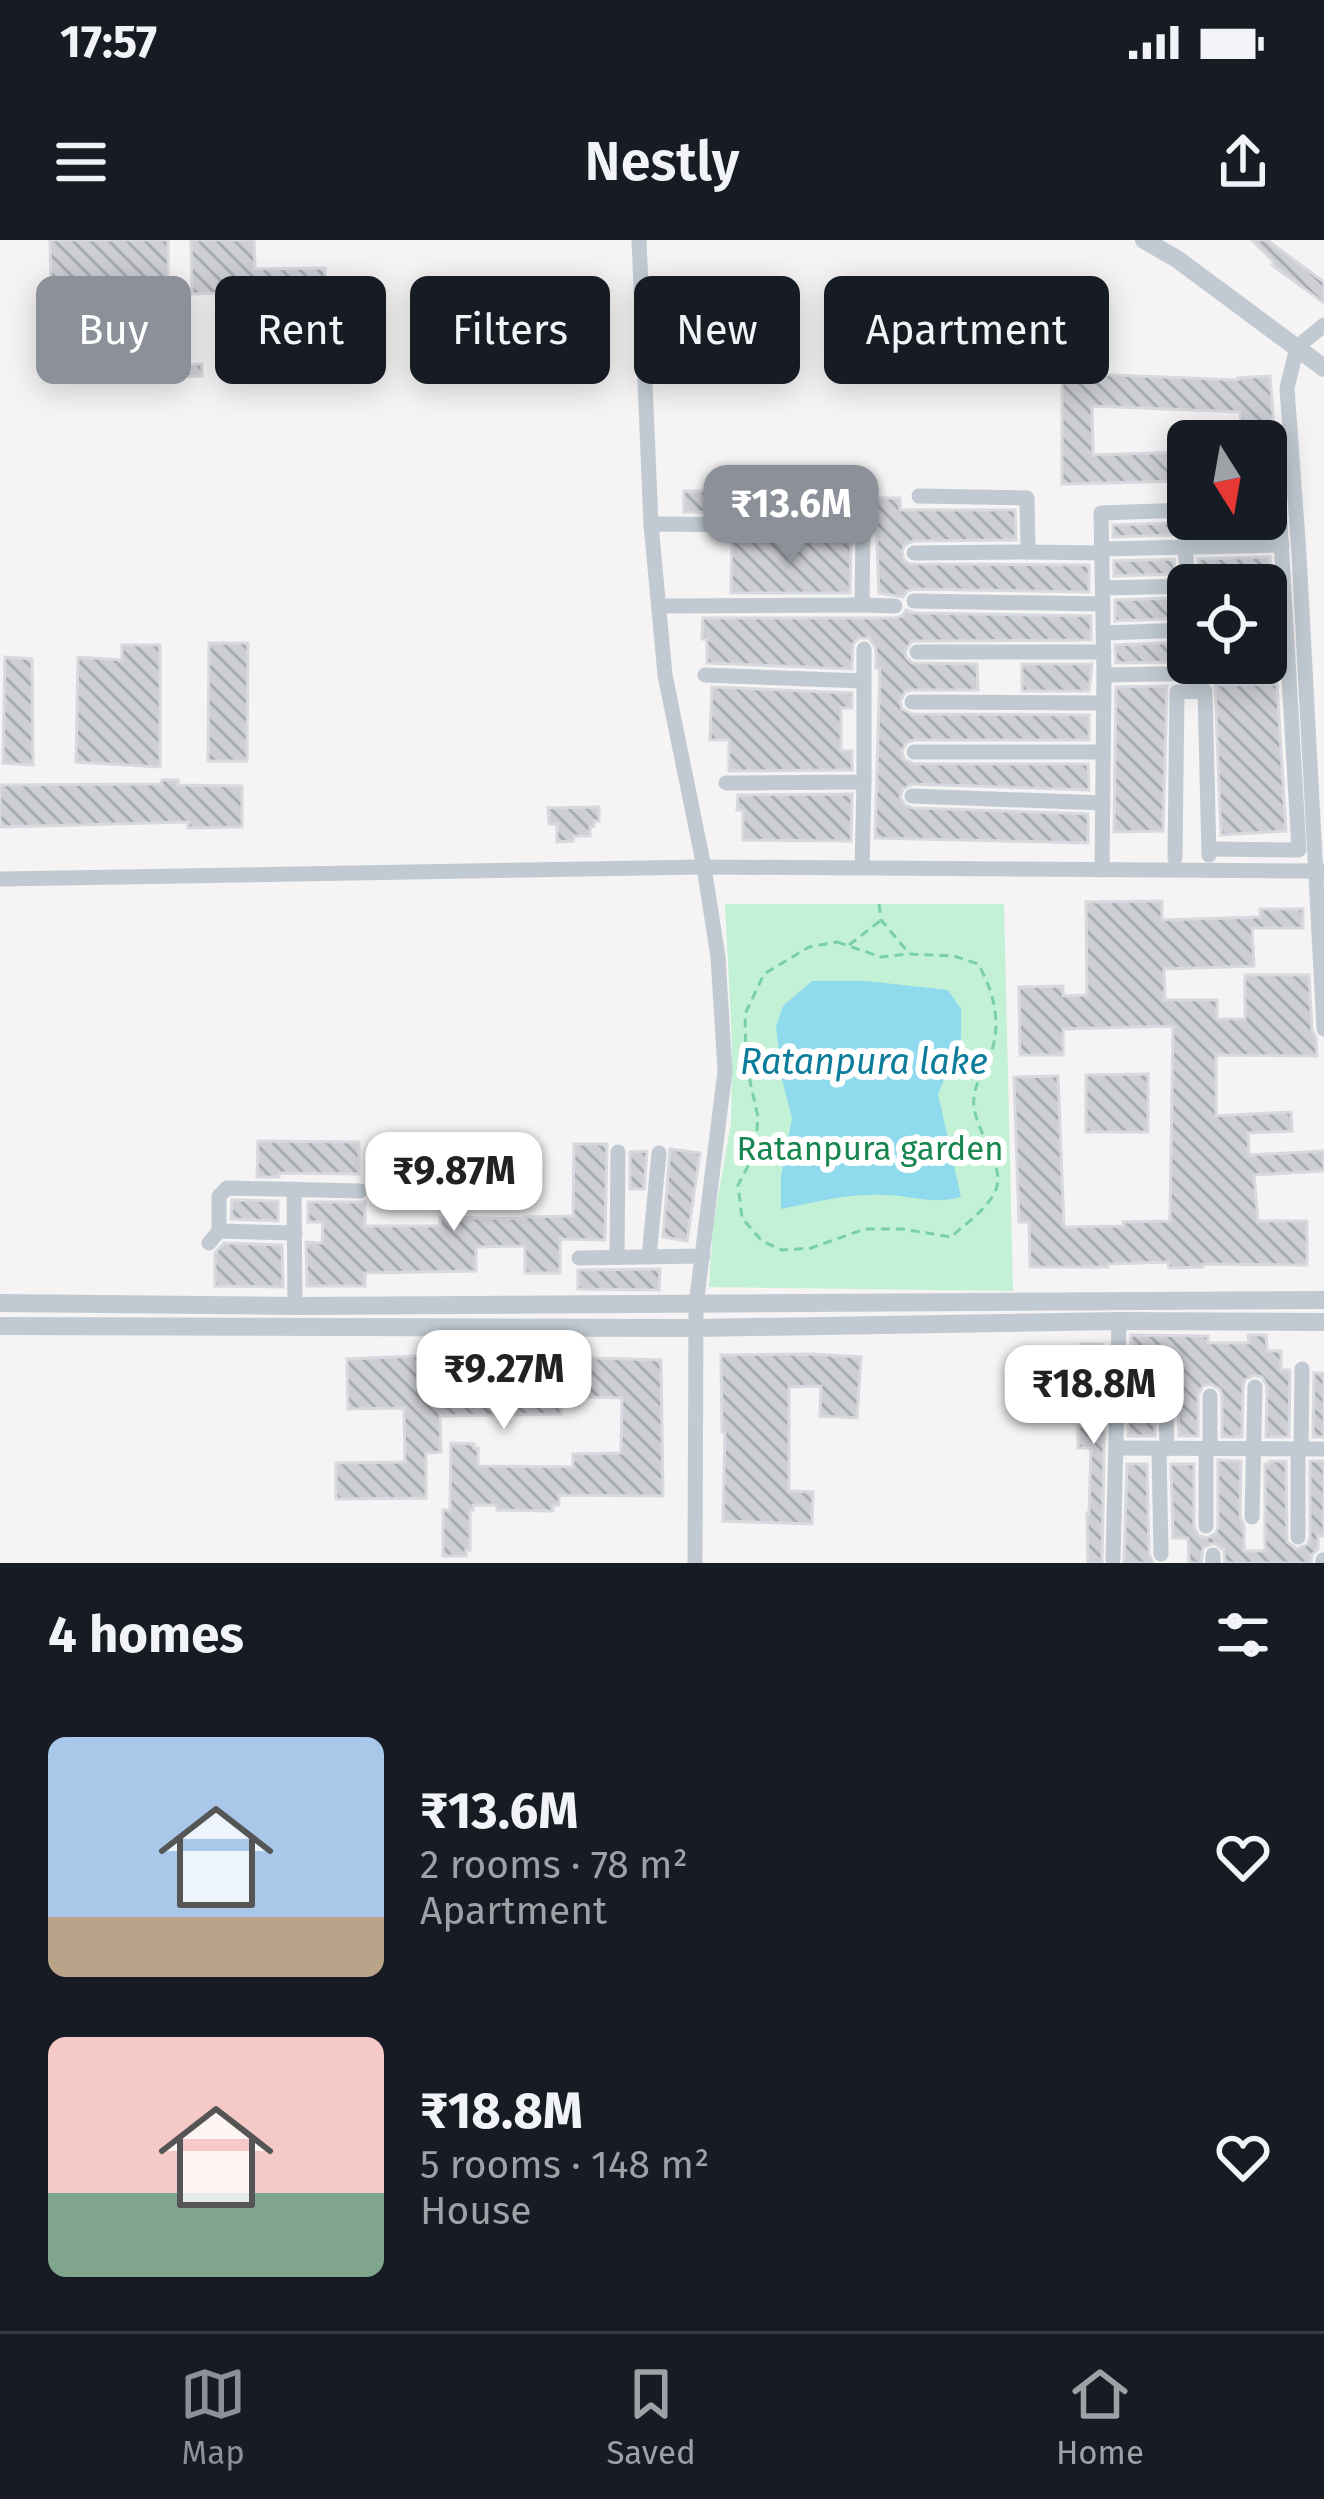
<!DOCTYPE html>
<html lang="en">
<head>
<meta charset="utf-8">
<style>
	body { margin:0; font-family:"Fira Sans",sans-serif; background:#242831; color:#f1f3f6; height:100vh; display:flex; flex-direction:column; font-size:45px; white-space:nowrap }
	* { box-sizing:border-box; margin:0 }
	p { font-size:39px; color:#9ea1a6 }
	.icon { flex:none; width:66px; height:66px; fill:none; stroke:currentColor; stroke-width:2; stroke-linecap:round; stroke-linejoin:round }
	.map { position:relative; height:1323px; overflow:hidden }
	.side { display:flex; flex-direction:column; background:#171b24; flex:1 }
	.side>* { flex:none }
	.banner { position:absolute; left:36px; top:36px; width:1254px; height:108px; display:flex; gap:24px }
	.needle { width:78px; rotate:169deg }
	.fabs { position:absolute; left:1167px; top:180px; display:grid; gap:24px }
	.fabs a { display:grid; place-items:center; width:120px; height:120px; border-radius:18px; background:#171b24; box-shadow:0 6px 30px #0003; font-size:60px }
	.price { position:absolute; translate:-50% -102px; padding:0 27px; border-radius:24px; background:#fff; color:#222; font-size:39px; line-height:78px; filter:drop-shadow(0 3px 6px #0008) }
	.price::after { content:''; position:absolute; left:50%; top:72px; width:36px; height:27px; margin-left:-18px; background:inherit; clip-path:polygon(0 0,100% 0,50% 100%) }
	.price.current { background:#8c9099; color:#fff }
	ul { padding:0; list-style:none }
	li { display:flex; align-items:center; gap:36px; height:300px; padding:0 48px }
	li span { display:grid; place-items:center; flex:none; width:336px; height:240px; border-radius:18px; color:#555 }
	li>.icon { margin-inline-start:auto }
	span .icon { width:144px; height:144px; fill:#fffc; stroke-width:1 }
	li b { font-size:51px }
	h2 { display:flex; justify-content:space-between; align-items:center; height:144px; padding:0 48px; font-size:51px }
	.tag { padding:0 42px; border-radius:18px; background:#171b24; box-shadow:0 6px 30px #0003; font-size:42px; line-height:108px }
	.tag.current { background:#8c9099; color:#fff }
	.status { display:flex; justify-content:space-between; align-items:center; height:84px; padding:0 60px; background:#171b24; direction:ltr }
	.status svg { height:33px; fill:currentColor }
	header { display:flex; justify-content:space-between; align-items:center; height:156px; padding:0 48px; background:#171b24; font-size:54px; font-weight:600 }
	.menu { display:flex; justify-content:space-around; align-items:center; height:168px; border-top:3px solid #363941; background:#171b24; font-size:33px; color:#9ea1a6 }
	.menu a { display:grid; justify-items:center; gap:6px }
	.menu .current { color:#8c9099 }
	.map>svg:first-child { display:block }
	.green { fill:#c3f1d5 }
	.water { fill:#90daee }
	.building { fill:url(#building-back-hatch); stroke:#d7d9de; stroke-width:3 }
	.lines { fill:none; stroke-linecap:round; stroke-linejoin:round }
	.path { stroke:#7ad0a6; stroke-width:3; stroke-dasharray:9 6; stroke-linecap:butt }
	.minor { stroke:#c1cad2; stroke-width:15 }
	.tertiary { stroke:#c1cad2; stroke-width:18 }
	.labels { text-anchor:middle; stroke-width:12; stroke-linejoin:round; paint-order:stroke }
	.park-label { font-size:33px; fill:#17864f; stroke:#fff }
	.water-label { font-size:36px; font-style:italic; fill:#0c7c9b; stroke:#fff }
</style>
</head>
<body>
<div class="status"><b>17:57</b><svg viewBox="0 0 49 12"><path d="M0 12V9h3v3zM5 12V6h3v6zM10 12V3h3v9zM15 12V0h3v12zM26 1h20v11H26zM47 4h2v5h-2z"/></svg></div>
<header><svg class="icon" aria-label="menu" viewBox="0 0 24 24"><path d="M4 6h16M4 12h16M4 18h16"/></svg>Nestly<svg class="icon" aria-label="share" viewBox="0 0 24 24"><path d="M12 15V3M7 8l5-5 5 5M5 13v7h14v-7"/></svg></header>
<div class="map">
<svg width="1324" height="1323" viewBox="0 0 1324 1323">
	<defs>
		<pattern id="building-back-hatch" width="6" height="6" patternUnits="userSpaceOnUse" patternTransform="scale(3)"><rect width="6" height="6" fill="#cdcfd5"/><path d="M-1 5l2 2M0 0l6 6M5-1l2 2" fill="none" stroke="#a8abb0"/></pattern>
	</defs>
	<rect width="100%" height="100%" fill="#f5f3f3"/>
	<polygon class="green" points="725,664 1004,664 1013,1051 709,1047 713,985 731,883 732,801"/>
	<path class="water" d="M 812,741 L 867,741 L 948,750 L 961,769 L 961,798 L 938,854 L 961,957 C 934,965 913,956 886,955 C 851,953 815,962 781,969 L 781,936 L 792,878 L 782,839 L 776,787 L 783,766 Z"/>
	<g class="building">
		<polygon points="50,0 168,0 168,53 144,54 144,134 53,137"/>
		<polygon points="191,0 254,0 255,29 325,28 325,136 234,137 231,53 192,54"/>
		<polygon points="1252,0 1267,0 1324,42 1324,63 1272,25 1274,22"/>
		<polygon points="202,124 202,136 173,137 173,125"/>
		<polygon points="1062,133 1238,140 1238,138 1270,136 1275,201 1242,201 1240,172 1092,166 1093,215 1186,212 1185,241 1062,244"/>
		<polygon points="684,251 740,251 740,254 856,256 851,264 851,274 684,272"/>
		<polygon points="872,258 900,258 900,270 1015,270 1016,300 913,301 904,306 902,312 904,320 909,324 1089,325 1089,352 914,349 907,351 903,357 879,353 876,280"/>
		<polygon points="1196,279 1268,279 1269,293 1197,295"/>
		<polygon points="1172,283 1173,295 1113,297 1113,285"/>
		<polygon points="732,300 851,302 850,353 731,353"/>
		<polygon points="1270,317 1273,376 1266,376 1266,342 1200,345 1198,319"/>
		<polygon points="1174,319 1175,334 1114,336 1114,321"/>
		<polygon points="1177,358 1183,364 1183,378 1115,381 1115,360"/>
		<polygon points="906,370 914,373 1091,376 1091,400 912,401 905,411 906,417 912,423 977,424 978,450 911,450 905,452 900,461 902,469 912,474 1089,475 1089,500 914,500 907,502 902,511 904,519 914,524 1088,524 1089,550 912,544 903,549 900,557 905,565 912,568 1088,574 1088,603 875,598 880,428 876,428 876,408 869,398 859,398 853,404 852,429 707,423 707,399 702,399 703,378 895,378 902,376"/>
		<polygon points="1185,402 1184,422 1116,423 1115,405"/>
		<polygon points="209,403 248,403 247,521 208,521"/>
		<polygon points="122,405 160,405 160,527 76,522 78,417 122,420"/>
		<polygon points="5,417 32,419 33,525 3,523"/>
		<polygon points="1022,424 1092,424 1089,451 1022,451"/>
		<polygon points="1277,444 1286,591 1221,595 1215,445"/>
		<polygon points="1167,446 1163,591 1114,592 1116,447"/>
		<polygon points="712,447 852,453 852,468 841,468 841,511 852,511 852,530 729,531 729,500 710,500"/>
		<polygon points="162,540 178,540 178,545 242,546 242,587 188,588 188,582 0,587 0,545 161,544"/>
		<polygon points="852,554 851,601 743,600 743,570 737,570 738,555"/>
		<polygon points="599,567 599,581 594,581 594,586 590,587 590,596 574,596 573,601 557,602 557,584 549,584 548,568"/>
		<polygon points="1162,661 1162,680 1260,677 1260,669 1303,669 1303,688 1252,688 1254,726 1164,729 1165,760 1217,760 1217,779 1245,779 1245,735 1309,735 1312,790 1316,798 1317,816 1216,815 1216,876 1291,872 1292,891 1248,893 1249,915 1324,911 1324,931 1254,935 1258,981 1307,981 1307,1025 1203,1024 1203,1027 1169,1028 1168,1022 1108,1024 1108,1027 1030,1027 1029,982 1019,982 1014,837 1058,836 1064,987 1123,986 1123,982 1170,981 1173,786 1063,789 1063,815 1020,815 1019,747 1063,746 1063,756 1087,755 1086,662"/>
		<polygon points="1148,834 1148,892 1086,892 1086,835"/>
		<polygon points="258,901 359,902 359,934 279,933 279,937 257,937"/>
		<polygon points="574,904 607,904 605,1000 560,999 560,1033 525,1033 525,1006 476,1007 476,1031 365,1033 365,1046 307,1046 306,1002 322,1003 323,982 308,982 308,962 365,962 365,986 440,986 440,977 525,979 525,977 573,976"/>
		<polygon points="670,909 700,913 687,1001 663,997"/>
		<polygon points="647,911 644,949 630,949 630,912"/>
		<polygon points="232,960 278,961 278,981 231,979"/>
		<polygon points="224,1003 282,1005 283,1047 215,1046 215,1013"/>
		<polygon points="660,1029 659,1050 578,1049 578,1030"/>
		<polygon points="1131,1095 1208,1096 1208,1103 1249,1103 1248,1095 1266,1095 1267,1111 1281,1111 1281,1130 1290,1130 1289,1197 1266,1197 1267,1146 1262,1137 1254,1135 1245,1140 1243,1146 1242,1197 1222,1197 1222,1155 1220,1149 1211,1144 1203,1146 1198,1155 1198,1196 1179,1196 1177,1133 1174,1127 1166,1122 1158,1125 1153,1133 1155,1196 1128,1196"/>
		<polygon points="1081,1104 1102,1104 1102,1149 1105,1149 1102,1323 1088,1323 1087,1273 1089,1273 1091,1208 1078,1208 1078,1186 1090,1185 1089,1137 1081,1137"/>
		<polygon points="524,1113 560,1113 560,1117 661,1120 663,1256 559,1255 559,1265 553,1265 553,1271 497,1270 497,1265 473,1265 473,1270 470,1270 470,1310 466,1310 466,1316 443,1316 443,1270 450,1270 451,1203 474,1204 474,1208 478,1208 478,1226 573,1227 573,1214 621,1213 622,1158 561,1156 561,1174 440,1176 441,1212 426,1213 426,1258 336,1259 336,1223 405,1222 404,1168 348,1169 347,1119 465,1114 466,1120 472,1120 473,1132 524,1131"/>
		<polygon points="811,1114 861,1117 857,1178 820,1176 821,1146 789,1147 789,1251 813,1252 812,1284 723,1281 725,1192 722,1192 721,1115"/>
		<polygon points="1314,1133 1324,1133 1324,1197 1313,1197"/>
		<polygon points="1218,1220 1241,1221 1240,1277 1244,1285 1244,1311 1265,1311 1265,1224 1269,1224 1269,1221 1286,1221 1287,1302 1297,1309 1308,1304 1310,1297 1310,1221 1324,1221 1324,1296 1318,1296 1318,1309 1312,1315 1311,1323 1225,1323 1224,1310 1214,1303 1203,1308 1201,1323 1189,1323 1188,1298 1173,1298 1171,1224 1194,1224 1194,1287 1199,1296 1207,1298 1216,1293 1218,1287"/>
		<polygon points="1127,1224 1147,1224 1149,1314 1153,1323 1124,1323"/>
	</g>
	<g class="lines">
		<g class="path">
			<polyline points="879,664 881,680 908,712"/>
			<path d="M 837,702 L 881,717 L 909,714 L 954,716 L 978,724 C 996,755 1003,790 987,823 C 980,839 972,849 974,868 C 977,888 999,923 998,940 C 997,963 966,983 951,997 L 902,989 L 865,989 L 811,1008 L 782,1010 L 762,1001 L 742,978 L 738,945 L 755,913 L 758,877 L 746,823 L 745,774 L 764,734 L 809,707 Z"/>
			<polyline points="849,705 880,681"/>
		</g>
		<g class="minor">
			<polyline points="639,0 651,284 665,435 704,627 718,717 725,831 696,1065 695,1323"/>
			<polyline points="1324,85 1297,107 1287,148 1299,314 1324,789"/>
			<polyline points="919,256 1027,258 1028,312 1102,313"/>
			<polyline points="1183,270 1188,353"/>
			<polyline points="651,284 863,286 863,265"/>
			<polyline points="863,286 862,365 895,366"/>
			<polyline points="1102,309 1282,305"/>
			<polyline points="914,313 1028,312"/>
			<polyline points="1103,348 1188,346"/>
			<polyline points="914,361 1103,364"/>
			<polyline points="659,366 862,365"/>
			<polyline points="1266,388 1286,387"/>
			<polyline points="1104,393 1188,390"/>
			<polyline points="917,412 1104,412"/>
			<polyline points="705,435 863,441"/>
			<polyline points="1104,435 1289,432"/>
			<polyline points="912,462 1104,463"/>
			<polyline points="914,512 1103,512"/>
			<polyline points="726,543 864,542 864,409"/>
			<polyline points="912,556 1103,563"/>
			<polyline points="1209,609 1299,610 1279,265 1266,265"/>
			<polyline points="1175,618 1177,452 1205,451 1209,615"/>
			<polyline points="862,628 864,542"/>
			<polyline points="1102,630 1104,435 1101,273 1188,270"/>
			<polyline points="0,639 704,627 1324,631"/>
			<polyline points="294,949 295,1066"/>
			<polyline points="219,991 295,993"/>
			<polyline points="209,1003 219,991 219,956 227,948 360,951"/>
			<polyline points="617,1017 618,912"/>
			<polyline points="649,1017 659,913"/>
			<polyline points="579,1018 703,1016"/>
			<polyline points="1165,1134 1167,1209"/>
			<polyline points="1210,1156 1210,1209"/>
			<polyline points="1116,1208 1324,1209"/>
			<polyline points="1159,1209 1161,1314"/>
			<polyline points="1206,1209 1206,1286"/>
			<polyline points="1298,1209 1298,1297"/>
			<polyline points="1301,1209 1302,1129"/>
			<polyline points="1252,1277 1255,1147"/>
			<polyline points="1213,1315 1213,1323"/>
			<polyline points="1113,1319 1119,1081"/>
			<polyline points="1323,1320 1323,1323"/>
		</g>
		<g class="tertiary">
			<polyline points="1144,0 1177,19 1324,128"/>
			<polyline points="0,1063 295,1066 1324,1060"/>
			<polyline points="0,1086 696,1088 1119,1081 1324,1082"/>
		</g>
	</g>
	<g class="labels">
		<g class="park-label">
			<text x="870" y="920">Ratanpura garden</text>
		</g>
		<g class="water-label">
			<text x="864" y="834">Ratanpura lake</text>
		</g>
	</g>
</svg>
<div class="fabs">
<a><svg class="needle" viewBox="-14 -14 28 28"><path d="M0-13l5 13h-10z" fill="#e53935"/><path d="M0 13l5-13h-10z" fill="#9ea1a6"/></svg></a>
<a><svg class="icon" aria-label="locate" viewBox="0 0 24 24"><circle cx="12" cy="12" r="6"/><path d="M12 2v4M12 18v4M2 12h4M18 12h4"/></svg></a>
</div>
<b class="price current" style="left:791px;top:327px">₹13.6M</b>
<b class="price" style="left:454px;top:994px">₹9.87M</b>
<b class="price" style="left:504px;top:1192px">₹9.27M</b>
<b class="price" style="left:1094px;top:1207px">₹18.8M</b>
<div class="banner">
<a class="tag current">Buy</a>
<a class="tag">Rent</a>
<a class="tag">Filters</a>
<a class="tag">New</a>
<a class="tag">Apartment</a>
</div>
</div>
<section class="side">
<h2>4 homes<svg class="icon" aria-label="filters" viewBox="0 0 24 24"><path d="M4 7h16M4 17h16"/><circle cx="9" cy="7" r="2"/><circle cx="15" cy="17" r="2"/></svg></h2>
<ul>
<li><span style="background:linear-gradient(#a9c7e8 75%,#b9a48a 0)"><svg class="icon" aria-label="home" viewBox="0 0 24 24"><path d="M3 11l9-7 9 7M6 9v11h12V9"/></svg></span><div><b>₹13.6M</b><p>2 rooms · 78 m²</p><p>Apartment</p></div><svg class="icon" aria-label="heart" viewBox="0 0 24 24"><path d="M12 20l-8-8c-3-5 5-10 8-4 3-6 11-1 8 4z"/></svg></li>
<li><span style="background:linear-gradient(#f6c9c9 65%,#7fa58c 0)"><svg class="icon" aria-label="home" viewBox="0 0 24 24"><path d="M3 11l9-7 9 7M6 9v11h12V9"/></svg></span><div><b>₹18.8M</b><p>5 rooms · 148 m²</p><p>House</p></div><svg class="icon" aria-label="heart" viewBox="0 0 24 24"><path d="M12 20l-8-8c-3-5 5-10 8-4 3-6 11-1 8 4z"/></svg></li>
</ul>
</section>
<nav class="menu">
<a class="current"><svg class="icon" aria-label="map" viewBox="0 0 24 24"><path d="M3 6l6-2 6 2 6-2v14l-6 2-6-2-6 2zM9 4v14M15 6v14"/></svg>Map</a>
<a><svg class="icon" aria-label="saved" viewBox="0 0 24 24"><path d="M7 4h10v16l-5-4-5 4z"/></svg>Saved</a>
<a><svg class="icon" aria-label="home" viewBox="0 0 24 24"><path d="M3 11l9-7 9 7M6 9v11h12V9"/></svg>Home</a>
</nav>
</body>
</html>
